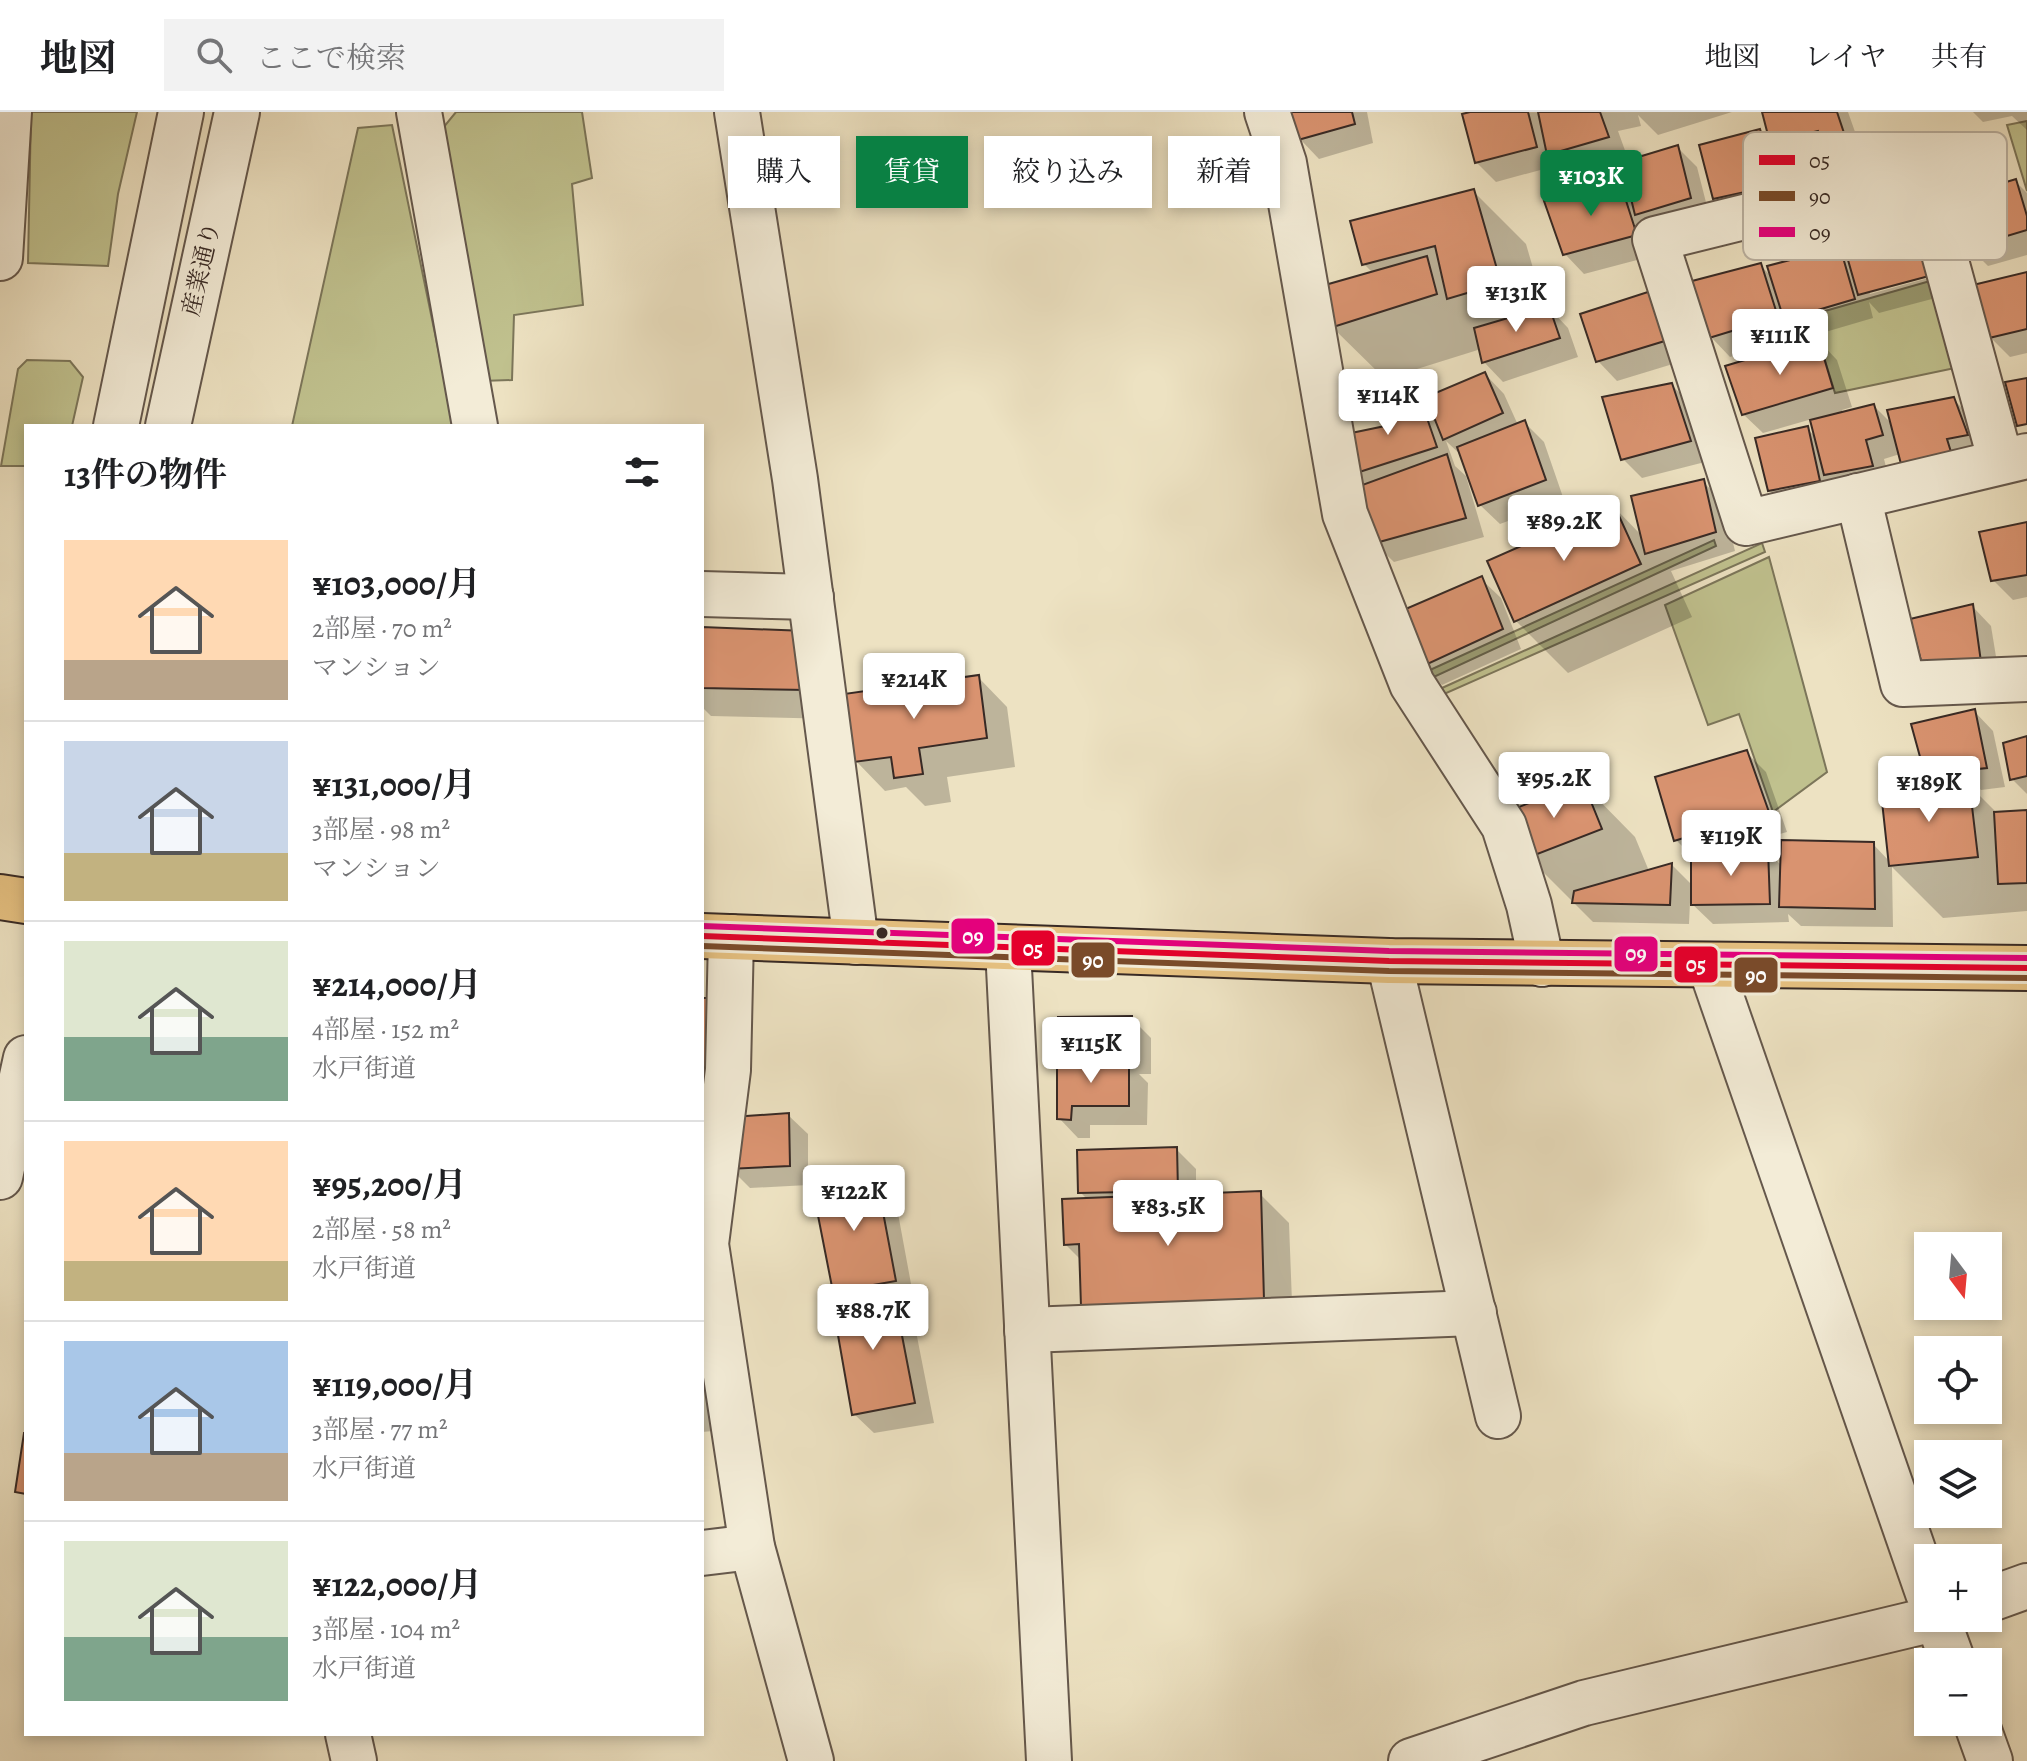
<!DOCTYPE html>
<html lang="ja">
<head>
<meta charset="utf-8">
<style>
	body { margin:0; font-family:Alegreya,"Noto Serif JP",serif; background:#f2f2f2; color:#202124; height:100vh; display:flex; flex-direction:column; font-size:30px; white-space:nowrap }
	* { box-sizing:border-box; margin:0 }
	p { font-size:26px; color:#757577 }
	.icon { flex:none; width:44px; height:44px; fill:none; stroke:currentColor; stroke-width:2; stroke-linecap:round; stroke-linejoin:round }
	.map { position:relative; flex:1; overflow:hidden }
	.drawer { position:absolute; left:24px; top:312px; width:680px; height:1312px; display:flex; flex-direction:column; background:#fff; border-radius:0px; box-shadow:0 4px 12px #0003 }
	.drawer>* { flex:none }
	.hud { position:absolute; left:728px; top:24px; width:760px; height:72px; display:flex; gap:16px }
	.needle { width:52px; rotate:164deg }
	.controls { position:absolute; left:1914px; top:1120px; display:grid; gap:16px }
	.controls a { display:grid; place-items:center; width:88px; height:88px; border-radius:0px; background:#fff; box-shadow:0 4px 12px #0003; font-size:40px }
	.price { position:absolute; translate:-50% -68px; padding:0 18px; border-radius:8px; background:#fff; color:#222; font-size:26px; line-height:52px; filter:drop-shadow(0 2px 4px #0008) }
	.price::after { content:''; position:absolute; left:50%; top:48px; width:24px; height:18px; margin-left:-12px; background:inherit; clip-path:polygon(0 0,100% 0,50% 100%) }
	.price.active { background:#0b8043; color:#fff }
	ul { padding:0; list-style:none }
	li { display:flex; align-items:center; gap:24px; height:200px; padding:0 40px }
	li+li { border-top:2px solid #e0e0e0 }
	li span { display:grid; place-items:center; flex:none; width:224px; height:160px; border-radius:0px; color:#555 }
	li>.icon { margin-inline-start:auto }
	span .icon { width:96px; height:96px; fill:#fffc; stroke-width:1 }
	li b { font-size:34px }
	h2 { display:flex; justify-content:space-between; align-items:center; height:96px; padding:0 40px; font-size:34px }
	.pill { padding:0 28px; border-radius:0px; background:#fff; box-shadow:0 4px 12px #0003; font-size:28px; line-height:72px }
	.pill.active { background:#0b8043; color:#fff }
	header { display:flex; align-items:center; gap:48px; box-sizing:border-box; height:112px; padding:0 40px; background:#fff; border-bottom:2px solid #e0e0e0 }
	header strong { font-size:38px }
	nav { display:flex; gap:44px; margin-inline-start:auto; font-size:28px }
	.search { width:560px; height:72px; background:#f2f2f2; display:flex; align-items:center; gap:20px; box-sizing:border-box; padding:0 28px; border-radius:0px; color:#757577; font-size:30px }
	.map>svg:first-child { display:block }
	.green { fill:#c0c18e; stroke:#7c765a; stroke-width:2 }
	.shadow { fill:#0003; fill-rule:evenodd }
	.building { fill:#d99370; stroke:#382a25; stroke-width:2 }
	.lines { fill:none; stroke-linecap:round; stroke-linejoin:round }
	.minor-casing { stroke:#65584c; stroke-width:48 }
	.highway-casing { stroke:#382a25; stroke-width:48 }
	.minor { stroke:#f3ecd7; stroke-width:44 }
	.highway { stroke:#e6c181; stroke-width:44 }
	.bus-1-casing { stroke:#f3ecd7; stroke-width:12 }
	.bus-2-casing { stroke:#f3ecd7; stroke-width:12 }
	.bus-3-casing { stroke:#f3ecd7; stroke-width:12 }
	.bus-1 { stroke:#e4002b; stroke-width:6 }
	.bus-2 { stroke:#7a4b2a; stroke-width:6 }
	.bus-3 { stroke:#e5007d; stroke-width:6 }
	.bus-dot { fill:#382a25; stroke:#f3ecd7; stroke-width:3 }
	.labels { text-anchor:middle; stroke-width:6; stroke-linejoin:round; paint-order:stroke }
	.street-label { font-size:24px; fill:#382a25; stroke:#f3ecd7 }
	.key { fill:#f3ecd7; stroke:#bbb2a2; stroke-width:2 }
	.key-label { font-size:22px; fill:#382a25 }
	.line-badge { stroke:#f3ecd7; stroke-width:3 }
	.badge-label { font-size:22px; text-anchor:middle; font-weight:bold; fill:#fff }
</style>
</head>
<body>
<header>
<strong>地図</strong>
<div class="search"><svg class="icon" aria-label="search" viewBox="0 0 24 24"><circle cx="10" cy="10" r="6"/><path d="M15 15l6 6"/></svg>ここで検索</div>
<nav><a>地図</a><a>レイヤ</a><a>共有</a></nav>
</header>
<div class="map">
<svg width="2027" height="1649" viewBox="0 0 2027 1649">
	<rect width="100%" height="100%" fill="#ede2c2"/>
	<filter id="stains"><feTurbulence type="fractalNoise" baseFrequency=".0025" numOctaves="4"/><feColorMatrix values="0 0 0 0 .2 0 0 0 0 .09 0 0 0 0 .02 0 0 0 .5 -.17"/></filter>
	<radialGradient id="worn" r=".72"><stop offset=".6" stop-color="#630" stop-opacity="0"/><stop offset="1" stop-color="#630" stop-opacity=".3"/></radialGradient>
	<g class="green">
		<polygon points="31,0 137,0 118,82 108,154 28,151"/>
		<polygon points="456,0 582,0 592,66 572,72 583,193 514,203 512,268 481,269 438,22"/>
		<polygon points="2027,9 2027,79 2007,13"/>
		<polygon points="392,13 454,314 292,314 358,16"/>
		<polygon points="1930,169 1955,256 1835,281 1811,203"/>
		<polygon points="27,248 70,249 83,265 72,314 26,314 26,354 1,354 18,257"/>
		<polygon points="1714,428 1716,434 1423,570 1419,563"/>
		<polygon points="1762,431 1765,440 1435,586 1431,581"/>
		<polygon points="1769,445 1827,660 1773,700 1739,602 1708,613 1665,493"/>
	</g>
	<g class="shadow">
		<polygon points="1291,0 1367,0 1373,31 1319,47 1300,27"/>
		<polygon points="1466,0 1537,0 1540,4 1540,0 1732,0 1658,23 1638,3 1641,14 1618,19 1627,44 1569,62 1553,46 1555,54 1496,70 1476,50"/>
		<polygon points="1764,0 1848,0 1866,51 1847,53 1834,39 1792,50 1779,36 1796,92 1735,105 1715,86 1760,19 1773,32"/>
		<polygon points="1973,0 2027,0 2027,18 2012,4 1983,10"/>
		<polygon points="1677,35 1697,55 1710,106 1656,143 1584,162 1565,142 1619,72 1633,86"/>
		<polygon points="2015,69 2027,81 2027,143 1988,154 1969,135"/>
		<polygon points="1473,79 1526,132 1545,197 1549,196 1568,216 1578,245 1503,270 1484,250 1481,237 1385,267 1332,215 1373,161 1364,152"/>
		<path d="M 1912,109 L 1931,129 L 1947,183 L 1879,201 L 1869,190 L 1873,206 L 1805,226 L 1793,214 L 1796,224 L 1730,245 L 1711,225 L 1694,171 L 1760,153 L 1773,166 L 1770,156 L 1839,137 L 1850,148 L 1845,128 ZM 1938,159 L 1939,163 L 1870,182 L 1870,177 Z"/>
		<polygon points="2027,162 2027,241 2010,245 1990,225"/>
		<polygon points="1653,180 1686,248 1617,269 1598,249"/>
		<polygon points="1818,228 1837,248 1852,295 1842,298 1843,302 1874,294 1893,313 1953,287 1973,307 1986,342 1900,342 1884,347 1891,374 1789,397 1769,378 1807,317 1817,326 1812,307 1763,321 1743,302"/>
		<polygon points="1485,262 1504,282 1518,313 1524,310 1544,330 1564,388 1500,412 1480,393 1463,345 1446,329 1455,354 1466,364 1484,425 1394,450 1374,431 1364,374 1352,362 1418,285 1434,301"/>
		<polygon points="1672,273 1691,293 1709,349 1642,366 1623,347"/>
		<polygon points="1703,370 1723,389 1735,439 1671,459 1692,505 1568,561 1516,509 1614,395 1643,425"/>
		<polygon points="2027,412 2027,485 2013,488 1993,468"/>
		<polygon points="1481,467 1501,486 1521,537 1442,573 1422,553"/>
		<polygon points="1972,494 1991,514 2000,569 1927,563"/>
		<polygon points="702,517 805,521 835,607 711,604 702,595"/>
		<polygon points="978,565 1007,595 1015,655 947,665 951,690 925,694 906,675 885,679 856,649"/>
		<polygon points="1974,599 1993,619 2005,675 1981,678 1976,673 1971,675 1998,702 2027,700 2027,799 1943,806 1892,755 1893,815 1801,814 1788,802 1789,810 1713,812 1690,790 1689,812 1593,810 1528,745 1583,672 1635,725 1649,759 1672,753 1693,774 1693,745 1676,728 1746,640 1766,660 1787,720 1718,740 1767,739 1782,754 1873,732 1890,750 1939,675 1926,662"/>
		<polygon points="2027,626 2027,682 2012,667"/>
		<polygon points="702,888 736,984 702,981"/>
		<polygon points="1131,906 1151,926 1151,962 1139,962 1148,971 1147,1013 1090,1013 1090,1026 1078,1026 1059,1006 1068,951 1061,944"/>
		<polygon points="788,1003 808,1022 808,1073 750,1076 730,1056"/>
		<polygon points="1176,1037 1196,1057 1196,1084 1260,1082 1289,1111 1293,1217 1081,1148 1065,1132 1088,1088 1080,1080"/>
		<polygon points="875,1065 895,1085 914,1188 903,1190 912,1199 934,1311 874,1321 854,1302 845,1189 835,1179"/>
		<polygon points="702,1200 736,1317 702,1320"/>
	</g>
	<g class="building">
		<polygon points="1289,0 1352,0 1355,12 1298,28"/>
		<polygon points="1470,0 1528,0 1537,35 1475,51 1462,2"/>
		<polygon points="1538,0 1600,0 1609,25 1547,43"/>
		<polygon points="1762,0 1837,0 1848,33 1826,34 1818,19 1770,31"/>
		<polygon points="1760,17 1777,73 1713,87 1699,33"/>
		<polygon points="1678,33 1691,86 1635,103 1622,50"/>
		<polygon points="2016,67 2027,104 2027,118 1967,136 1954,86"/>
		<polygon points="1620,70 1637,123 1563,143 1544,89"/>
		<polygon points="1474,77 1501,171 1447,187 1435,134 1362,153 1350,109"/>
		<polygon points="1912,107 1929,164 1858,183 1842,127"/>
		<polygon points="1840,135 1855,187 1784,208 1767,154"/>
		<polygon points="1427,144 1437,182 1330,216 1318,175"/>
		<polygon points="1761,151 1778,205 1709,226 1692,169"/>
		<polygon points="2027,160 2027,217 1989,226 1973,173"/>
		<polygon points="1654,178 1668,228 1596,250 1580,202"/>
		<polygon points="1549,194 1560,226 1482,251 1474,216"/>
		<polygon points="1818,226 1833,276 1742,303 1725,254"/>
		<polygon points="1485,260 1503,301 1443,328 1426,285"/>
		<polygon points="2027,266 2027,312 2017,314 2005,270"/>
		<polygon points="1672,271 1691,329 1621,348 1602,285"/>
		<polygon points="1419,283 1437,335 1350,363 1332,325 1385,314 1375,295"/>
		<polygon points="1954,285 1968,323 1947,327 1951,340 1901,352 1887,298"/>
		<polygon points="1874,292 1883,323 1866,328 1873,354 1824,363 1810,308"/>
		<polygon points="1525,308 1546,368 1478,394 1457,335"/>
		<polygon points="1808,314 1820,369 1768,379 1755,326"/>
		<polygon points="1447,342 1466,406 1372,432 1354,376"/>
		<polygon points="1704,367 1716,420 1645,442 1631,384"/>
		<polygon points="1614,393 1641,452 1514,510 1487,449"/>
		<polygon points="2027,410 2027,463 1991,469 1979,420"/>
		<polygon points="1482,464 1503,517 1421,555 1394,502"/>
		<polygon points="1973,492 1981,550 1925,564 1910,507"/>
		<polygon points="702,515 806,519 807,578 702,576"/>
		<polygon points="979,563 987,626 919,636 923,662 894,666 891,645 854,650 844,582"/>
		<polygon points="1975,597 1987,656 1959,659 1958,654 1925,663 1911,612"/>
		<polygon points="2027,624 2027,664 2010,668 2003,631"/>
		<polygon points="1747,638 1769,700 1674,729 1655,665"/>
		<polygon points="1969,669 1978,745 1889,754 1881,680"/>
		<polygon points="1583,670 1602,717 1527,746 1506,700"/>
		<polygon points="2027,698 2027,771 1998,772 1994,700"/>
		<polygon points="1781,728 1874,730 1875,797 1779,795"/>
		<polygon points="1768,737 1770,792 1691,793 1691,742"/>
		<polygon points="1672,751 1670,793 1572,791 1574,779"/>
		<polygon points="702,886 713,886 708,956 702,955"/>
		<polygon points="1132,904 1132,943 1059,944 1058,905"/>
		<polygon points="1057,949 1129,949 1129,994 1072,994 1071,1008 1057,1007"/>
		<polygon points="789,1001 790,1054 728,1057 732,1005"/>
		<polygon points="1177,1035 1178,1079 1078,1081 1077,1038"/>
		<polygon points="876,1063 896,1169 833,1180 812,1073"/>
		<polygon points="1261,1079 1264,1188 1081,1195 1079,1132 1064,1133 1062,1087"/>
		<polygon points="893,1177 915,1291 852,1303 832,1189"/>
		<polygon points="24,1321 26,1321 26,1382 15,1380"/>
	</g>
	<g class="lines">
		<defs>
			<g id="minor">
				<polyline points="419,0 475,314"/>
				<polyline points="737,0 795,367 856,830"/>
				<polyline points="1267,0 1284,51 1345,402 1412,572 1504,714 1529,793 1542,852"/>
				<polyline points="0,146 9,0"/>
				<polyline points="116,314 181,0"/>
				<polyline points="168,314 237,0"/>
				<polyline points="2001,350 1922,61 1655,127 1746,411 2027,344"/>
				<polyline points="1858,384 1903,572 2027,567"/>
				<polyline points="702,482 811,485"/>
				<polyline points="731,825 728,958 706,1132 752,1435 811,1649"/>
				<polyline points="1008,836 1049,1649"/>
				<polyline points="1389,849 1498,1304"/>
				<polyline points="1710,853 1928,1481"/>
				<polyline points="0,1065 26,946"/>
				<polyline points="1027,1218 1474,1201"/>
				<polyline points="702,1441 752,1435"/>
				<polyline points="1988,1488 2027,1474"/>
				<polyline points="1937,1506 1953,1550"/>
				<polyline points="1976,1610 1990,1649"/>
				<polyline points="348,1622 354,1649"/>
				<polyline points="1411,1649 1584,1591 1938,1506"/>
			</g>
			<g id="highway">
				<polyline points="0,785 26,789"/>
				<polyline points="702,824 1389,849 2027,856"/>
			</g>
		</defs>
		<use href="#minor" class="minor-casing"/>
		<use href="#highway" class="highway-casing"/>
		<use href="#minor" class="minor"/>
		<use href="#highway" class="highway"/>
		<defs>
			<polyline id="bus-1" points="702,824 1389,849 2027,856"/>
			<polyline id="bus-2" points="702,834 1389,859 2027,866"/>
			<polyline id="bus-3" points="702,814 1389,839 2027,846"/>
		</defs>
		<use href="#bus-1" class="bus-1-casing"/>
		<use href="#bus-2" class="bus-2-casing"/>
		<use href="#bus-3" class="bus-3-casing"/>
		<use href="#bus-1" class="bus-1"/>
		<use href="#bus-2" class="bus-2"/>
		<use href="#bus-3" class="bus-3"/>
	</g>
	<circle class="bus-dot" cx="882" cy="821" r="7"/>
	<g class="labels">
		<g class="street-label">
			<text transform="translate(201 157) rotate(-77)" y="8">産業通り</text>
		</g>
	</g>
	<rect x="1743" y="20" width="264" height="128" rx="12" class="key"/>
	<rect x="1759" y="43" width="36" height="10" fill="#e4002b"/>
	<rect x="1759" y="79" width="36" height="10" fill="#7a4b2a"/>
	<rect x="1759" y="115" width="36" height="10" fill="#e5007d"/>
	<g class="key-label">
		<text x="1809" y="56">05</text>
		<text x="1809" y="92">90</text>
		<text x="1809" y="128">09</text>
	</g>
	<g class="line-badge">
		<rect x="950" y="805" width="46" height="38" rx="8" fill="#e5007d"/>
		<rect x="1010" y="817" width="46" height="38" rx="8" fill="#e4002b"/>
		<rect x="1613" y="823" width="46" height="38" rx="8" fill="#e5007d"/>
		<rect x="1070" y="829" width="46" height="38" rx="8" fill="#7a4b2a"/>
		<rect x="1673" y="833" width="46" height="39" rx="8" fill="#e4002b"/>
		<rect x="1733" y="844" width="46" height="38" rx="8" fill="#7a4b2a"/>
	</g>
	<g class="badge-label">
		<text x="973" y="832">09</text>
		<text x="1033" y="844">05</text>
		<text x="1636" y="849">09</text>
		<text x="1093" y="856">90</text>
		<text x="1696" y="860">05</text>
		<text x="1756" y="871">90</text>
	</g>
	<rect width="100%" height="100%" filter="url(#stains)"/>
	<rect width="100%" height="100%" fill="url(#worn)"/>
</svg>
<div class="controls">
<a><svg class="needle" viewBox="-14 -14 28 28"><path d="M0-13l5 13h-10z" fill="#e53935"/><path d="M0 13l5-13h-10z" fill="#757577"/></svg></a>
<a><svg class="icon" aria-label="locate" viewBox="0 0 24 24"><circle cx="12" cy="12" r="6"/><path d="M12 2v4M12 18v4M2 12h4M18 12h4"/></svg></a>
<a><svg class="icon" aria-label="layers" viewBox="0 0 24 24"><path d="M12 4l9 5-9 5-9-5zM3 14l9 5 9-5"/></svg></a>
<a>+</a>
<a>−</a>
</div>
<b class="price active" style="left:1591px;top:106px">¥103K</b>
<b class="price" style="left:1516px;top:222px">¥131K</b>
<b class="price" style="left:1780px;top:265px">¥111K</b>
<b class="price" style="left:1388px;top:325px">¥114K</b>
<b class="price" style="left:1564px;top:451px">¥89.2K</b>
<b class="price" style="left:914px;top:609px">¥214K</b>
<b class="price" style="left:1554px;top:708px">¥95.2K</b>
<b class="price" style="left:1929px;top:712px">¥189K</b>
<b class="price" style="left:1731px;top:766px">¥119K</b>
<b class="price" style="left:1091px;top:973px">¥115K</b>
<b class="price" style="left:854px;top:1121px">¥122K</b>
<b class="price" style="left:1168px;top:1136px">¥83.5K</b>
<b class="price" style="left:873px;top:1240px">¥88.7K</b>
<div class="hud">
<a class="pill">購入</a>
<a class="pill active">賃貸</a>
<a class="pill">絞り込み</a>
<a class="pill">新着</a>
</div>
<section class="drawer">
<h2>13件の物件<svg class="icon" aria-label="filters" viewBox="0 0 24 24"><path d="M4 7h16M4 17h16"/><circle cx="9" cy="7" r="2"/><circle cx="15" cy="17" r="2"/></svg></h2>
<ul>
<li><span style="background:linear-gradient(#ffd9b3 75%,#b9a48a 0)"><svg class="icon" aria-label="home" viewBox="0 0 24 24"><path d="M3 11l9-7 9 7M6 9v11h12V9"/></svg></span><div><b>¥103,000/月</b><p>2部屋 · 70 m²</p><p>マンション</p></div></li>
<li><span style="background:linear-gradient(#c9d6e8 70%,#c2b280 0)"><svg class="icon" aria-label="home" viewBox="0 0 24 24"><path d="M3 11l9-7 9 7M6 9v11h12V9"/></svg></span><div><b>¥131,000/月</b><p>3部屋 · 98 m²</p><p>マンション</p></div></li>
<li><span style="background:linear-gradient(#dfe7d0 60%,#7fa58c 0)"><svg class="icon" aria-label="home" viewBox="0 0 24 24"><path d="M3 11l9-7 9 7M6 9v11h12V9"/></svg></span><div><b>¥214,000/月</b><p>4部屋 · 152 m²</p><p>水戸街道</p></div></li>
<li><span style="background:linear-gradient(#ffd9b3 75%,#c2b280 0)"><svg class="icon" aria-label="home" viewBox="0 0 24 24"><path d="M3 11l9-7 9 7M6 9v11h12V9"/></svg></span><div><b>¥95,200/月</b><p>2部屋 · 58 m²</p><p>水戸街道</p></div></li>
<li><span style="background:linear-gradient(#a9c7e8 70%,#b9a48a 0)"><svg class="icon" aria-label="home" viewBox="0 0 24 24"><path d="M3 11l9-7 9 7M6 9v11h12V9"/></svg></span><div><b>¥119,000/月</b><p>3部屋 · 77 m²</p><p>水戸街道</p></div></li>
<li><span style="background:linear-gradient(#dfe7d0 60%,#7fa58c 0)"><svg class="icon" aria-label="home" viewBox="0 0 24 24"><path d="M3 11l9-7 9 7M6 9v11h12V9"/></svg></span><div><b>¥122,000/月</b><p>3部屋 · 104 m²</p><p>水戸街道</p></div></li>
</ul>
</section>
</div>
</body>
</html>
